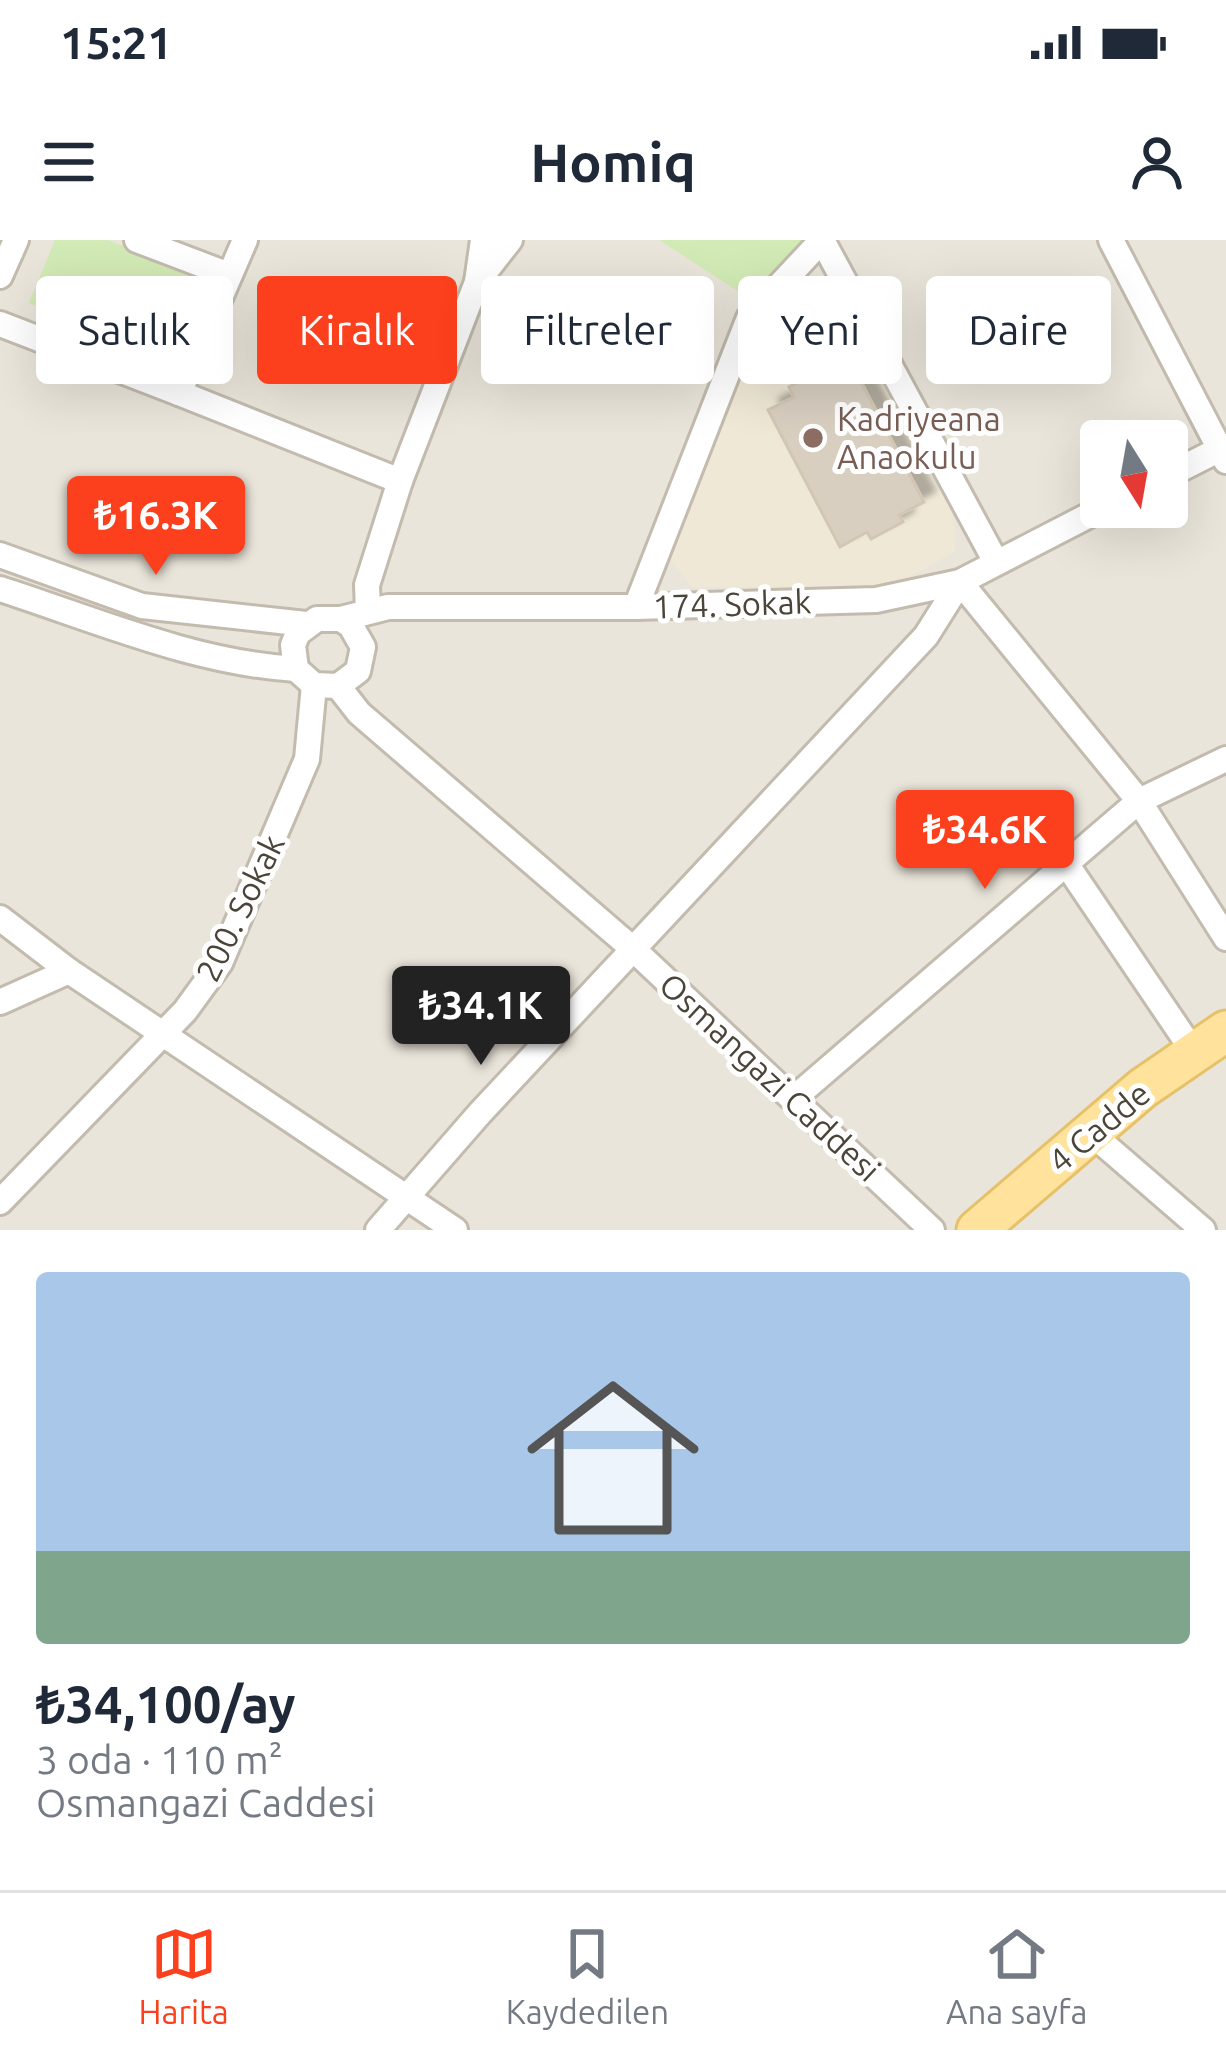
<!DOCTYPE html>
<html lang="tr">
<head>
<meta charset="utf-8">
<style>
	body { margin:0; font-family:Ubuntu,sans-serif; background:#f6f6f7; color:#1f2937; height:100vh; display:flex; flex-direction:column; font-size:45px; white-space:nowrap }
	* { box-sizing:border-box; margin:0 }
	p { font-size:39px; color:#747a83 }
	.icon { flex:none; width:66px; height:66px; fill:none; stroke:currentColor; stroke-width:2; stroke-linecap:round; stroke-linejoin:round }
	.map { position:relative; height:990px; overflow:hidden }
	.side { display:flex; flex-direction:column; background:#fff; flex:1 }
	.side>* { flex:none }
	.banner { position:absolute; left:36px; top:36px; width:1155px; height:108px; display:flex; gap:24px }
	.needle { width:78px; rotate:169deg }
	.controls { position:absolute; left:1080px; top:180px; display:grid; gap:24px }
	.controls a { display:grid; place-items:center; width:108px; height:108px; border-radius:12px; background:#fff; box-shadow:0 12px 48px #0002; font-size:60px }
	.price { position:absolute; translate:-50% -102px; padding:0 27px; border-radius:12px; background:#fc3f1d; color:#fff; font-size:39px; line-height:78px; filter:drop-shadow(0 3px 6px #0008) }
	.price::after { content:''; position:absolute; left:50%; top:72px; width:36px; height:27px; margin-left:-18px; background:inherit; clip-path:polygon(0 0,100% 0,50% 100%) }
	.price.current { background:#222; color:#fff }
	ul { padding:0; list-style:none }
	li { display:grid; align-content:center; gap:24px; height:636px; padding:0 36px }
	li span { display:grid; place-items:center; height:372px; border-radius:12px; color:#555 }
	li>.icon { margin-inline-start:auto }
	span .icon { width:216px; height:216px; fill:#fffc; stroke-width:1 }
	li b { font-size:51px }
	.chip { padding:0 42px; border-radius:12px; background:#fff; box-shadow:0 12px 48px #0002; font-size:42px; line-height:108px }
	.chip.current { background:#fc3f1d; color:#fff }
	.status { display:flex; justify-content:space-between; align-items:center; height:84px; padding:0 60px; background:#fff; direction:ltr }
	.status svg { height:33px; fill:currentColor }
	header { display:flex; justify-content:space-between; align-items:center; height:156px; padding:0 36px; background:#fff; font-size:54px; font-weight:700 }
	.tabs { display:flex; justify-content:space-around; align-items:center; height:168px; border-top:3px solid #e0e1e3; background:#fff; font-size:33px; color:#747a83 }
	.tabs a { display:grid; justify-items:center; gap:6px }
	.tabs .current { color:#fc3f1d }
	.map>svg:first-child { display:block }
	.residential { fill:#eae5da; fill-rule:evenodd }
	.education { fill:#efe8d6 }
	.green { fill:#d2eab5 }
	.building { fill:#d8cfc1; stroke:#d3c7b4; stroke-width:3; filter:url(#shadow) }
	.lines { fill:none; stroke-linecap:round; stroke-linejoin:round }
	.minor-casing { stroke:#c2bbae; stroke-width:30 }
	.primary-casing { stroke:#e6c16a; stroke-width:45 }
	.minor { stroke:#fff; stroke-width:24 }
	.primary { stroke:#ffe39c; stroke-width:39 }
	.education-dot { fill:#8d6e63; stroke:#fff; stroke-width:4.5 }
	.labels { text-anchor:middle; stroke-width:10; stroke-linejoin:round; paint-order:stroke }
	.education-label { font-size:33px; fill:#785e54; stroke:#fff; text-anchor:start }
	.street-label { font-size:33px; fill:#4b4439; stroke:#fff }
</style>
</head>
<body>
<div class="status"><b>15:21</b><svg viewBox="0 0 49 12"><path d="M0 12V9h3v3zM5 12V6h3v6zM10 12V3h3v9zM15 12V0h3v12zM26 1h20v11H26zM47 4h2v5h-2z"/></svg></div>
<header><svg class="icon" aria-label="menu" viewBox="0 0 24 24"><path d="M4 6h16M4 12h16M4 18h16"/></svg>Homiq<svg class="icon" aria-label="person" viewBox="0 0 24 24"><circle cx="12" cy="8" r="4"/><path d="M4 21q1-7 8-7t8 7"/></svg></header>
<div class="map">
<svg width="1226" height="990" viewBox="0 0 1226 990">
	<defs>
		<filter id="shadow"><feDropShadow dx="11" dy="-11" stdDeviation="3" flood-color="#0004"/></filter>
	</defs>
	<rect width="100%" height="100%" fill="#f6f3ec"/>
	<path class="residential" d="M 0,0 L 1226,0 L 1226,990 L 0,990 ZM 1101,201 L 1167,201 L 1167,267 L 1101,267 Z"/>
	<polygon class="education" points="835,54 951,264 956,311 894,346 692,347 664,311 759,87 794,57"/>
	<g class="green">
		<polygon points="55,0 108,0 210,41 172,123 29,63"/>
		<polygon points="659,0 806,0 750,59"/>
	</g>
	<polygon class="building" points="853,127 924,262 899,275 903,282 871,299 867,292 840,307 768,170 794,157 789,147 820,131 826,141"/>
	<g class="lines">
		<defs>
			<g id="minor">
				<polyline points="137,0 229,35"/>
				<polyline points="245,0 179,153 400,241"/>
				<polyline points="483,0 477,42 510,0"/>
				<polyline points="1111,0 1226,221"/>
				<polyline points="0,36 16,0"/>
				<polyline points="0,84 179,153"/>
				<polyline points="1167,236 1226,206"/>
				<polyline points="0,315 142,366 306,384"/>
				<path d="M 0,349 C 96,380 195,423 296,429"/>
				<polyline points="636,367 749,78 822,0 996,322"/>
				<polyline points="368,371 367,345 400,241 477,42"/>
				<polyline points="341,379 351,386 363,407 358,431 338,446 314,445 296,429 293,405 298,393 317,379 341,379 388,367 636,367 876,360 960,342 1105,267"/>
				<polyline points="338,446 359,473 633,709 932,990"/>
				<polyline points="1065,622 1193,811"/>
				<polyline points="0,678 69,731 455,990"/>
				<polyline points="0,762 69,731"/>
				<polyline points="793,859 1139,561 1226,519"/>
				<polyline points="1092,894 1203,990"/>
				<polyline points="0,962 185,771 220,723 307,519 314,445"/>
				<polyline points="378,990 480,873 926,396 960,342 1139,561 1226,698"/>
			</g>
			<polyline id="primary" points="977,990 1143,848 1226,791"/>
		</defs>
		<use href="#minor" class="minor-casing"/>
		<use href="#primary" class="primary-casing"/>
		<use href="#minor" class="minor"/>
		<use href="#primary" class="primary"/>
	</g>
	<circle class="education-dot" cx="813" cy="198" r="12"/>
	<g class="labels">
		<g class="education-label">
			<text x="837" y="191">Kadriyeana<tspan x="837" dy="38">Anaokulu</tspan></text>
		</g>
		<g class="street-label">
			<text transform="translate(732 364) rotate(-2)" y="12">174. Sokak</text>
			<text transform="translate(240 668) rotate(-64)" y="12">200. Sokak</text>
			<text transform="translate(770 837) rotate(43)" y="12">Osmangazi Caddesi</text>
			<text transform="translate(1099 887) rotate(-40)" y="12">4 Cadde</text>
		</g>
	</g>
</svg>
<div class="controls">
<a><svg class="needle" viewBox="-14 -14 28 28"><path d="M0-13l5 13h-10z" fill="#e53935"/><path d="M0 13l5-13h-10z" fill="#747a83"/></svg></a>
</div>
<b class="price" style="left:156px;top:338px">₺16.3K</b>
<b class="price" style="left:985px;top:652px">₺34.6K</b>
<b class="price current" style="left:481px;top:828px">₺34.1K</b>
<div class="banner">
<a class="chip">Satılık</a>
<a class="chip current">Kiralık</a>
<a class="chip">Filtreler</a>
<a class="chip">Yeni</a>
<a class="chip">Daire</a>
</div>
</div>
<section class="side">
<ul>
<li><span style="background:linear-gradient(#a9c7e8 75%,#7fa58c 0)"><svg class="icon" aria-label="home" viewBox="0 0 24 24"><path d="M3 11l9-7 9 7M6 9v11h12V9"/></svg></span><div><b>₺34,100/ay</b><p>3 oda · 110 m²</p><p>Osmangazi Caddesi</p></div></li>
</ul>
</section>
<nav class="tabs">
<a class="current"><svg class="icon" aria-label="map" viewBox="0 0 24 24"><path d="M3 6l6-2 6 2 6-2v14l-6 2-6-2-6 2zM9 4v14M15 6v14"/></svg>Harita</a>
<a><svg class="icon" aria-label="saved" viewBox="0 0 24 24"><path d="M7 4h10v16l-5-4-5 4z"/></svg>Kaydedilen</a>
<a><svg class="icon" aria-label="home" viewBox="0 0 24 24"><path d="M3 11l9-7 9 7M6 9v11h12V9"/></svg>Ana sayfa</a>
</nav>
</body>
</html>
